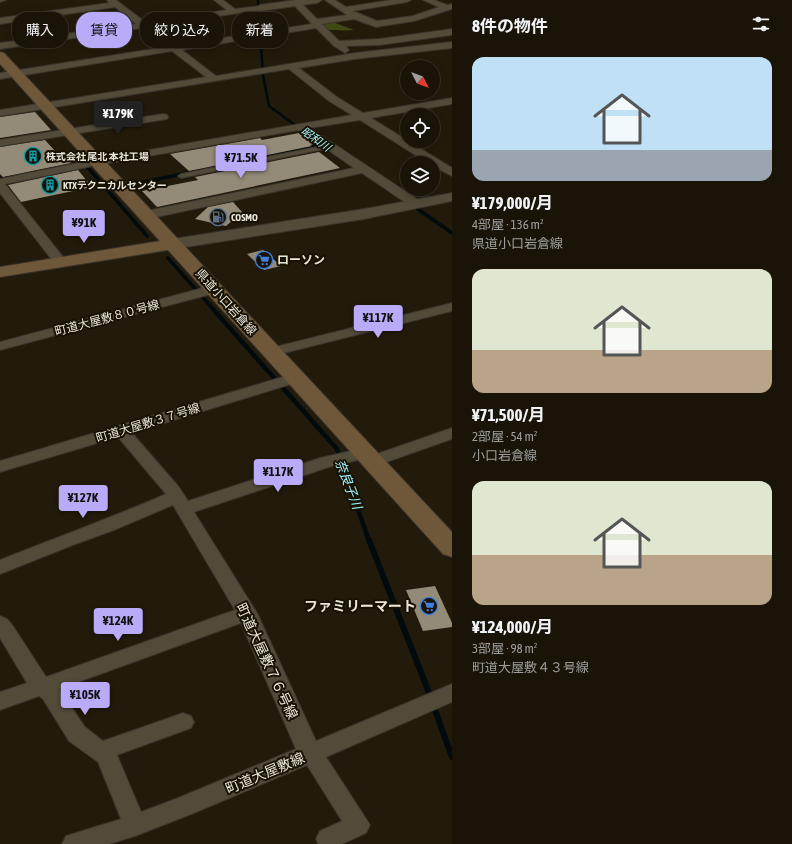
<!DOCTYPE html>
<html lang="ja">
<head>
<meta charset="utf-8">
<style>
	body { margin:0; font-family:"Asap Condensed","Noto Sans JP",sans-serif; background:#231d12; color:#f1f3f6; height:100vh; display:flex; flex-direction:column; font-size:15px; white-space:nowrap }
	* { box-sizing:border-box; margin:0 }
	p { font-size:13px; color:#9f9e9c }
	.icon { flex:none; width:22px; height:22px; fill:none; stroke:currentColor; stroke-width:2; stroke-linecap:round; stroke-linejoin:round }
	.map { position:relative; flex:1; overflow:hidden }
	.sheet { display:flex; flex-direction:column; background:#1a1408; width:340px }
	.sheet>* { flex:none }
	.banner { position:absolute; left:12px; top:12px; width:380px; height:36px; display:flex; gap:8px }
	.needle { width:26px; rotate:132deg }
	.buttons { position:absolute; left:400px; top:60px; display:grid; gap:8px }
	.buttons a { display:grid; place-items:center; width:40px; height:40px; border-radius:50%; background:#1a1408; box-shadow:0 2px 10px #0003,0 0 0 1px #383329; font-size:20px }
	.price { position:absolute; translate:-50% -34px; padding:0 9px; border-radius:4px; background:#b9abf7; color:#111; font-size:13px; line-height:26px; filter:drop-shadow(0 1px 2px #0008) }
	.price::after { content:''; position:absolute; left:50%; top:24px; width:12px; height:9px; margin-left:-6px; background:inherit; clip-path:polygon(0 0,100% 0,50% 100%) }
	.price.active { background:#222; color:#fff }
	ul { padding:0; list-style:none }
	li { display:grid; align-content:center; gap:8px; height:212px; padding:0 20px }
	li span { display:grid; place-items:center; height:124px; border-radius:12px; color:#555 }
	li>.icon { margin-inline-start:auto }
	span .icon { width:72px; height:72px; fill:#fffc; stroke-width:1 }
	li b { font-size:17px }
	h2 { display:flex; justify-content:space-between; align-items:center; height:48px; padding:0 20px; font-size:17px }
	.chip { padding:0 14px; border-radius:16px; background:#1a1408; box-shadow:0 2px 10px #0003,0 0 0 1px #383329; font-size:14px; line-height:36px }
	.chip.active { background:#b9abf7; color:#111 }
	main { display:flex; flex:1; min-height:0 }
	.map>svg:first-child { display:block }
	.green { fill:#3f4a13 }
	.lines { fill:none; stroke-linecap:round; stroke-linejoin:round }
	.stream-far3 { stroke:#010a0c; stroke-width:2.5 }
	.stream-far2 { stroke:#010a0c; stroke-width:3.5 }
	.stream-far1 { stroke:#010a0c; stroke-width:4.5 }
	.stream { stroke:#010a0c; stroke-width:6 }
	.building { fill:#938b78 }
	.service-casing { stroke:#38332c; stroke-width:2 }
	.minor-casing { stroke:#38332c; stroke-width:2 }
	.tertiary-casing { stroke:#38332c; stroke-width:2 }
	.secondary-casing { stroke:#38332c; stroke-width:2 }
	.service { fill:#524b39; fill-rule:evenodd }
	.minor { fill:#524b39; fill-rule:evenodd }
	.tertiary { fill:#524b39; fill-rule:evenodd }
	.secondary { fill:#6f5739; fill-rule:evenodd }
	.labels { text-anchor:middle; stroke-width:4; stroke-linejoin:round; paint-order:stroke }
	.far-poi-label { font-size:10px; font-weight:bold; fill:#eae5db; stroke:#181203; text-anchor:start }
	.far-water-label { font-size:11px; font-style:italic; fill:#a2f3ff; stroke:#181203 }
	.poi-label { font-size:12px; font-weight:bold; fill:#eae5db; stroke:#181203; text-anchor:start }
	.street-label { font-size:12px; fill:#eae5db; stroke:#181203 }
	.water-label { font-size:13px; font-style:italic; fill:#a2f3ff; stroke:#181203 }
	.near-poi-label { font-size:14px; font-weight:bold; fill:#eae5db; stroke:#181203; text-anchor:end }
	.near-street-label { font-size:14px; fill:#eae5db; stroke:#181203 }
</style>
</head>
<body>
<main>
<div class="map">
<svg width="452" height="844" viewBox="0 0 452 844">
	<rect width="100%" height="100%" fill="#221b0b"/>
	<path class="green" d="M 330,21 L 354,30 C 344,31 337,30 327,30 L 320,22 Z"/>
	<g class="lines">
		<polyline class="stream-far3" points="258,0 263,75 269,106 299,128"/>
		<g class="stream-far2">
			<polyline points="84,163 147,236"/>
			<polyline points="0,179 10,177"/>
			<polyline points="135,184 323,144"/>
			<polyline points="412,205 452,233"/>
			<polyline points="168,258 214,310"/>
		</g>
		<polyline class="stream-far1" points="213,309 337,449 369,541"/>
		<polyline class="stream" points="369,540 426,685 452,757"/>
	</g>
	<g class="building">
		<polygon points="35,112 51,130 0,138 0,117"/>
		<polygon points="299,133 314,144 310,145 312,146 189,171 170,154 260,138 262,140"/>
		<polygon points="45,140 56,152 61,151 71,163 3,177 0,174 0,147"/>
		<polygon points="319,152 340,168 157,207 142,191 198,180 195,177"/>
		<polygon points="78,170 92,187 21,202 8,185"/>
		<polygon points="233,202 242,212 226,226 195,219 208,207"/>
		<polygon points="263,250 281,266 264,270 247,254"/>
		<polygon points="435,586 452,623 452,627 423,631 406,590"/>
	</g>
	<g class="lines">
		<defs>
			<polygon id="service" points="322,146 324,147 324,149 181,178 178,176 181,174"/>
			<g id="minor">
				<polygon points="0,0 6,0 0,2"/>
				<polygon points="107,0 116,0 145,22 227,10 214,0 223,0 235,9 260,6 264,8 260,10 151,26 176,45 312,24 292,3 296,1 299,1 317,19 347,15 325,0 335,0 346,7 392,0 411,0 407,2 353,11 377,21 413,16 439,7 423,0 434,0 447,5 452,4 452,9 414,21 376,27 354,19 322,24 339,41 379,39 452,29 452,35 379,45 346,46 349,50 345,53 334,46 316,28 182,50 216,76 355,53 452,42 452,48 355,59 299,68 337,97 363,113 452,98 452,104 371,118 452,168 452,176 433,166 433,163 428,163 360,120 310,128 420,201 422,204 420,207 412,207 362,173 147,219 143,218 141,215 143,212 147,211 354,168 299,130 97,165 5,184 67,262 66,265 56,265 0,193 0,179 97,159 352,115 329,101 289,69 0,116 0,110 206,77 172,51 0,79 0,73 166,47 142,28 0,49 0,43 136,24 115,7 0,24 0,18 109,3"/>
				<polygon points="163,114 167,115 168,117 167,119 0,146 0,140"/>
				<polygon points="214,285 219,286 221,289 219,292 0,350 0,342"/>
				<polygon points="452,303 452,311 272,356 267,355 265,352 267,349"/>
				<path d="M 296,373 L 301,375 L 304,378 L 301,381 L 132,433 L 178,486 L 188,501 L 320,458 L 364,448 L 370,449 L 372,453 L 371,456 L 452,428 L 452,439 L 378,465 L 372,466 L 366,465 L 364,461 L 366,458 L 329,467 L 194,512 L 257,613 L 316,741 L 452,684 L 452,702 L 326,757 L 370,825 L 366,833 L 342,844 L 318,844 L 316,839 L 320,831 L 342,821 L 307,765 L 194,813 L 135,836 L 109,844 L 62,844 L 66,836 L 121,819 L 98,762 L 69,741 L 43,699 L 39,696 L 0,710 L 0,692 L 27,683 L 0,638 L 0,616 L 7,619 L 13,626 L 46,677 L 235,610 L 173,505 L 114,530 L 73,545 L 0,574 L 0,560 C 55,538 111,518 166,494 L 118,437 L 0,472 L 0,461 ZM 241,623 L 296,749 L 178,798 L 141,812 L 117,755 L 191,728 L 194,722 L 191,716 L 183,713 L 103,741 L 85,727 L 59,689 Z"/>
			</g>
			<g id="tertiary">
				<polygon points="295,0 322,0 317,3 260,11 255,8 260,5"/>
				<polygon points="452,193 452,201 364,219 173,249 167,247 165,244 167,241 173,239 364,209"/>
			</g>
			<polygon id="secondary" points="0,52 4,53 452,532 452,557 443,554 168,250 0,277 0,267 160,241 0,64"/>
		</defs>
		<use href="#service" class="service-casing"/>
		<use href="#minor" class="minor-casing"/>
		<use href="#tertiary" class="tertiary-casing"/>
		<use href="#secondary" class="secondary-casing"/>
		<use href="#service" class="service"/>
		<use href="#minor" class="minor"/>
		<use href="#tertiary" class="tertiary"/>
		<use href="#secondary" class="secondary"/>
	</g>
	<defs>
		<symbol id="building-ring" viewBox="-11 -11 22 22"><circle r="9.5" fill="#181203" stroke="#0f9aa8" stroke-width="1.5"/><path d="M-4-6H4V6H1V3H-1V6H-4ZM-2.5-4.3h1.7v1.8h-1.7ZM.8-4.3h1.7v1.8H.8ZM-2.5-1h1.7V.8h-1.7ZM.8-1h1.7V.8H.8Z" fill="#0f9aa8"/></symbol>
		<symbol id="fuel-ring" viewBox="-11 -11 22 22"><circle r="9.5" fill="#181203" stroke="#5c6f8a" stroke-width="1.5"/><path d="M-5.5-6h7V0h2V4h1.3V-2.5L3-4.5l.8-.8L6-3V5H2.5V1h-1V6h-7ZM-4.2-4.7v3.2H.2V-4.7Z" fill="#5c6f8a"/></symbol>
		<symbol id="supermarket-ring" viewBox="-11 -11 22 22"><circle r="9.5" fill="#181203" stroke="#3f7fe0" stroke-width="1.5"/><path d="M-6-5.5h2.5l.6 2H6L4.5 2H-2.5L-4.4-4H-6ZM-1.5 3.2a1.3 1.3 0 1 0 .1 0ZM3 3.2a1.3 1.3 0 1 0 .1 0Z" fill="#3f7fe0"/></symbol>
	</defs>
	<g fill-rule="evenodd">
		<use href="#building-ring" x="23" y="146" width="20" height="20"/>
		<use href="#building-ring" x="40" y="175" width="20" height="20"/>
		<use href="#fuel-ring" x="208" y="207" width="20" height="20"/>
		<use href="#supermarket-ring" x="254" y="250" width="20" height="20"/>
		<use href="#supermarket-ring" x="419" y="596" width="20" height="20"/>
	</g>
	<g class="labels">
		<g class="far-poi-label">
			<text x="46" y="160">株式会社 尾北 本社工場</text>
			<text x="63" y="189">KTXテクニカルセンター</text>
			<text x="231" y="221">COSMO</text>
		</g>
		<g class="far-water-label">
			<text transform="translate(316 139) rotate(35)" y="4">昭和川</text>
		</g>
		<g class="poi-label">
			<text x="277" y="264">ローソン</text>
		</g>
		<g class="street-label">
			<text transform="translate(226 302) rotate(48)" y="4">県道小口岩倉線</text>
			<text transform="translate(107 318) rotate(-15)" y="4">町道大屋敷８０号線</text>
			<text transform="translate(148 423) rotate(-17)" y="4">町道大屋敷３７号線</text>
		</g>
		<g class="water-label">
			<text transform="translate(349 484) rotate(69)" y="5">奈良子川</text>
		</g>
		<g class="near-poi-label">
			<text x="416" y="611">ファミリーマート</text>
		</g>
		<g class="near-street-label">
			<text transform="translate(267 661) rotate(65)" y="5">町道大屋敷７６号線</text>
			<text transform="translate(265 773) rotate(-23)" y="5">町道大屋敷線</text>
		</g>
	</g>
</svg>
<div class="buttons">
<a><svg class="needle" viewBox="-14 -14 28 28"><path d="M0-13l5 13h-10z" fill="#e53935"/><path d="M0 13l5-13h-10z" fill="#9f9e9c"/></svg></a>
<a><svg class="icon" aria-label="locate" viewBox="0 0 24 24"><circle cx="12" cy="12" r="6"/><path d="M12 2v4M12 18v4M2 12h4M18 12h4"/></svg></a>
<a><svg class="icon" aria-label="layers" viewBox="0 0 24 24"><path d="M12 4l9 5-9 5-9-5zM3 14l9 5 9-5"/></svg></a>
</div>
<b class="price active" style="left:118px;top:135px">¥179K</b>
<b class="price" style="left:241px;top:179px">¥71.5K</b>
<b class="price" style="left:84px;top:244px">¥91K</b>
<b class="price" style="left:378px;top:339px">¥117K</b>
<b class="price" style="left:278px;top:493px">¥117K</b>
<b class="price" style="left:83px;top:519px">¥127K</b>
<b class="price" style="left:118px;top:642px">¥124K</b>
<b class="price" style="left:85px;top:716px">¥105K</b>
<div class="banner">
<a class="chip">購入</a>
<a class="chip active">賃貸</a>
<a class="chip">絞り込み</a>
<a class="chip">新着</a>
</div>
</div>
<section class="sheet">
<h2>8件の物件<svg class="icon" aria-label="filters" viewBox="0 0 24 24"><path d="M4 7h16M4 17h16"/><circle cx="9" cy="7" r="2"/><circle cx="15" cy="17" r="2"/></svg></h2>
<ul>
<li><span style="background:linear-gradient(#bfe0f5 75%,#9aa5b1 0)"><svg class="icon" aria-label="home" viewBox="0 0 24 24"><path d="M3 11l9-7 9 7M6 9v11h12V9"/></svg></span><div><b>¥179,000/月</b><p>4部屋 · 136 m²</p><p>県道小口岩倉線</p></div></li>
<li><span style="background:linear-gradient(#dfe7d0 65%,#b9a48a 0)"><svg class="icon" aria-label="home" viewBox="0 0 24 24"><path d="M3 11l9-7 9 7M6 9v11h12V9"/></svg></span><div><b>¥71,500/月</b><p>2部屋 · 54 m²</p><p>小口岩倉線</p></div></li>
<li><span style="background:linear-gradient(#dfe7d0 60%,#b9a48a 0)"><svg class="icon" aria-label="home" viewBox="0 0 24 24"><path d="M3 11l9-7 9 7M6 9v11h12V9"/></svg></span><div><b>¥124,000/月</b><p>3部屋 · 98 m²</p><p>町道大屋敷４３号線</p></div></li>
</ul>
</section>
</main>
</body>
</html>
